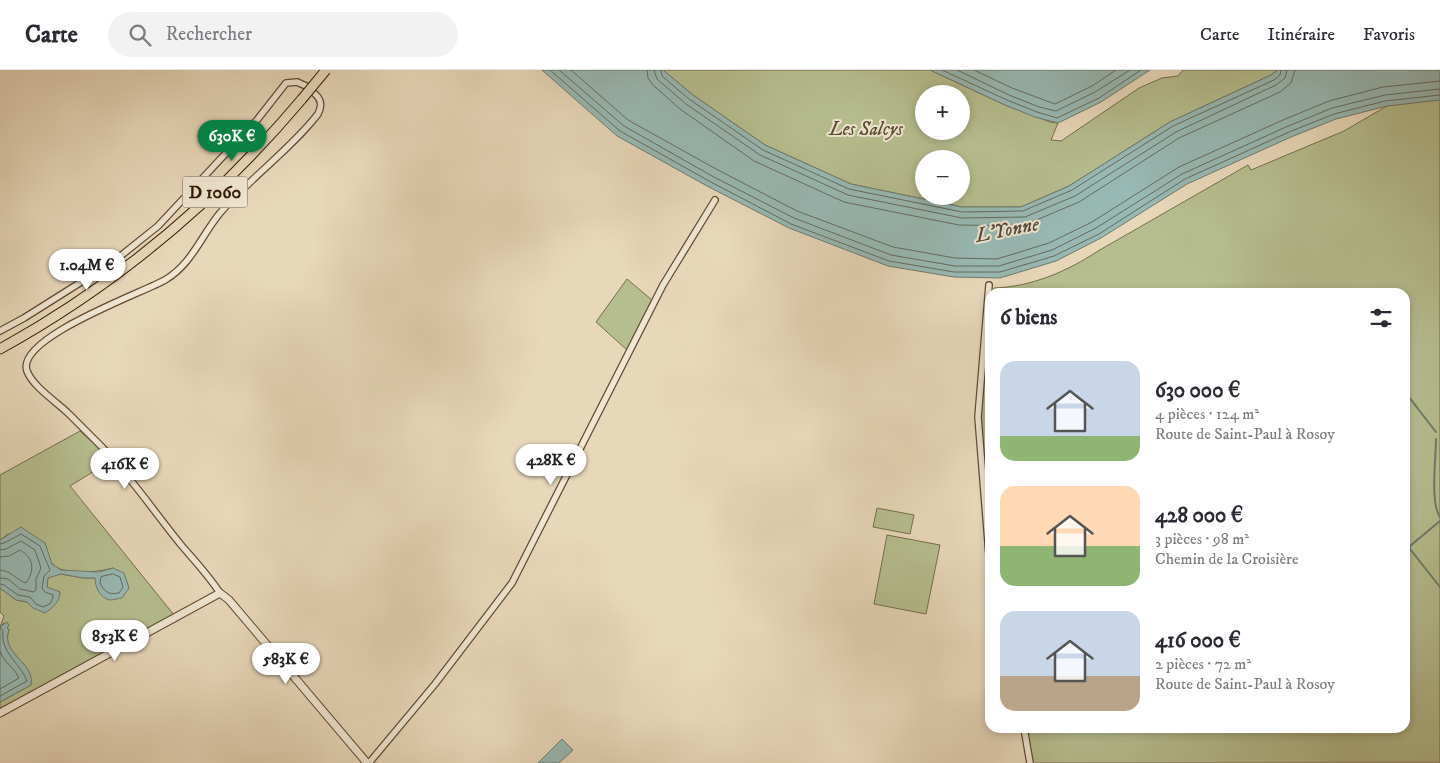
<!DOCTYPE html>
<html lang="fr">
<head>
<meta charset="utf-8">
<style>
	body { margin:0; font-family:"IM FELL DW Pica",serif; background:#f2f2f3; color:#2b2b33; height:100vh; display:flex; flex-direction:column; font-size:19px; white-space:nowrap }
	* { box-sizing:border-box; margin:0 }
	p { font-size:16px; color:#7c7c81 }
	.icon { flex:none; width:28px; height:28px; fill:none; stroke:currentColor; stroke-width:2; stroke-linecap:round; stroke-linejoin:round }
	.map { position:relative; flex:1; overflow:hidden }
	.details { position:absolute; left:985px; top:218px; width:425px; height:445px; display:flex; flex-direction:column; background:#fff; border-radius:15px; box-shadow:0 2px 8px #0003 }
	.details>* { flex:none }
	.buttons { position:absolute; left:915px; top:15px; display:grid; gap:10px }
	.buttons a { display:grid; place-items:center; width:55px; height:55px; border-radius:50%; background:#fff; box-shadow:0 2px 8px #0003; font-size:25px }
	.price { position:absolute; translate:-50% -42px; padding:0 11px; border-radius:18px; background:#fff; color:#222; font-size:16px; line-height:32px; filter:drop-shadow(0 1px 2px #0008) }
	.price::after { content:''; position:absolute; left:50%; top:30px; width:15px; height:11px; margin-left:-8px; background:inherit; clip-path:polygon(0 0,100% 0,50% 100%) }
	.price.on { background:#0b8043; color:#fff }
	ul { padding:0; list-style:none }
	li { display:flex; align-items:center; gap:15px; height:125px; padding:0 15px }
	li span { display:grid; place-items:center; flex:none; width:140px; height:100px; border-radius:15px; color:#555 }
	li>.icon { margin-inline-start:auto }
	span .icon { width:60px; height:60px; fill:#fffc; stroke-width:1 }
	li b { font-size:21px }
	h2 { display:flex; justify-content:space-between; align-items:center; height:60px; padding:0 15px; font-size:21px }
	header { display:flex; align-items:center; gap:30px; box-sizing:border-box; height:70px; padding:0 25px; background:#fff; border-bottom:1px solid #e1e1e2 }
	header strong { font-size:24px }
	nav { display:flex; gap:28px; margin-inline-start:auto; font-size:18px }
	.search { width:350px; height:45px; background:#f2f2f3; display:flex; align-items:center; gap:12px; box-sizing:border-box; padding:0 18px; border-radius:28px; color:#7c7c81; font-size:19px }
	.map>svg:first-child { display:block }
	.green { fill:#b6be8f; stroke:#746d4a; fill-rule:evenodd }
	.water { fill:#98b9b4; stroke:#6f7a6e }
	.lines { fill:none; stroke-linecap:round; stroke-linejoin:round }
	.shore { stroke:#656a5d; stroke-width:1 }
	.stream { stroke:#6f7a6e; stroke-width:2 }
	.minor-casing { stroke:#604b33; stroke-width:8 }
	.tertiary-casing { stroke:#604b33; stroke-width:9 }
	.primary-casing { stroke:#321c06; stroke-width:11 }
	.minor { stroke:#f0e6d2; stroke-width:5.5 }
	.tertiary { stroke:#f0e6d2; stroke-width:7 }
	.primary { stroke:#e8d8ba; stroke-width:9 }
	.primary-bridge-casing { stroke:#321c06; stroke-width:11; stroke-linecap:butt }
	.primary-bridge { stroke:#e8d8ba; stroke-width:9 }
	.labels { text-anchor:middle; stroke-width:4; stroke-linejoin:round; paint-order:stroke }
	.shield { fill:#f0e6d2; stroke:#6b5943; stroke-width:1 }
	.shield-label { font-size:18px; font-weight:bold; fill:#321c06 }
	.park-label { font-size:19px; font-style:italic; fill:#5a4d2f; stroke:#f0e6d2 }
	.water-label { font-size:20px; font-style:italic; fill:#514b3a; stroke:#f0e6d2 }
</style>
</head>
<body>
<header>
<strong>Carte</strong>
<div class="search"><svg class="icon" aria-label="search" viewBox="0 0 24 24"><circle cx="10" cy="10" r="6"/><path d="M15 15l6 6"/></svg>Rechercher</div>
<nav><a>Carte</a><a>Itinéraire</a><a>Favoris</a></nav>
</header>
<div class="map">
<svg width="1440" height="693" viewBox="0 0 1440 693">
	<rect width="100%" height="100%" fill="#e8d8ba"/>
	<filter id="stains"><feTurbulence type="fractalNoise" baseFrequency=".004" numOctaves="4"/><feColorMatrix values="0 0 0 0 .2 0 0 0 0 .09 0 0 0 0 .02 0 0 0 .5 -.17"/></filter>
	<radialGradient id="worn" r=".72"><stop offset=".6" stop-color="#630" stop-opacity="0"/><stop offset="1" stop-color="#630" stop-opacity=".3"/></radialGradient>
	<g class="green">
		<path d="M 663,0 L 930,0 L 1005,35 L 1050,52 L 1058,53 L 1051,70 L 1061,71 L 1139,18 L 1162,8 L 1178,6 L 1183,0 L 1278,0 L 1271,5 L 1170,52 L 1069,116 L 1021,137 L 962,137 L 851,114 L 765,75 L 693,25 ZM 924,24 L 961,24 L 961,61 L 924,61 ZM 924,89 L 961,89 L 961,126 L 924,126 Z"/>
		<path d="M 1435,30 L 1440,30 L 1440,693 L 1032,693 L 1027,658 L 1405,658 L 1405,222 L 994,222 L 994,218 C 1031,217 1068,201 1098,181 L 1248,95 L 1251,100 L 1344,61 L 1387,36 Z"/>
		<polygon points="627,209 652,230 627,280 596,252"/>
		<polygon points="990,256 990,484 980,348"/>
		<path d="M 80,361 L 112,390 L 70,416 L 174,545 L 0,645 L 0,632 L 31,615 C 30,609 29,600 25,596 C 16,584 3,577 9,560 L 4,553 L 0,557 L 4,546 L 0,542 L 0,518 L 16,530 L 27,532 L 33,538 L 60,522 L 47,518 L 48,507 L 61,504 L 83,508 L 95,508 L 113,498 C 99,502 60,507 51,492 C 48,486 47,479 45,473 L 8,464 L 0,470 L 0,405 Z"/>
		<polygon points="877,438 914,445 910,464 873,457"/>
		<polygon points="887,465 940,475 926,544 874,534"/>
	</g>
	<g class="water">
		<polygon points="542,0 663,0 693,25 765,75 851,114 962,137 1021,137 1069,116 1170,52 1271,5 1278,0 1440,0 1440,30 1387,36 1336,49 1291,67 1187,114 1101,168 1056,191 1000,208 954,207 888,196 789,158 707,116 617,66"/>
		<polygon points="930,0 1150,0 1101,32 1058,53 1035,47 1005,35"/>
		<path d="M 21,457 L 45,473 L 52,494 L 61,500 L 99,502 L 113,498 L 124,503 L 129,518 L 122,528 C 119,528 114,530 110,530 C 100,528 95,517 95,508 L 83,508 L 61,504 L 48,508 L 47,517 L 60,522 C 60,532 52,538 45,543 L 33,538 L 27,532 L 16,530 L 0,518 L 0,470 Z"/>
		<path d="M 7,552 L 9,555 L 7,558 L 9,560 C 0,584 36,593 31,615 L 0,632 L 0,557 Z"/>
		<polygon points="562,669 573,680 559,693 538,693"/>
	</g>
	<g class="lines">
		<g class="shore">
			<polyline points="550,0 620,61 709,111 791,154 889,191 954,202 1000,202 1054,186 1099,164 1185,109 1289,62 1334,44 1385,31 1440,25"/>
			<polyline points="559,0 624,56 712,106 794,148 891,185 955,196 999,196 1052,180 1096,158 1182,104 1286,57 1332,38 1385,25 1440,19"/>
			<polyline points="571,0 628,50 716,99 797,141 893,177 955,188 997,189 1049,173 1092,152 1179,97 1283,50 1329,31 1383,17 1440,11"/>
			<polyline points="647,0 648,8 652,14 680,39 754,91 844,132 959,155 1020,156 1027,154 1079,132 1179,68 1280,22 1291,13 1295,0"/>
			<polyline points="654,0 657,9 686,34 760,85 848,125 962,148 1025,147 1075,126 1176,62 1276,15 1285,8 1287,0"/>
			<polyline points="661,0 662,6 689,29 763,80 849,119 962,142 1023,141 1072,120 1173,56 1274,10 1280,5 1281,0"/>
			<polyline points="942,0 1007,30 1037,42 1057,48 1099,28 1141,0"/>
			<polyline points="957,0 1009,25 1039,37 1056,41 1095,22 1130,0"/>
			<polyline points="974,0 1012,18 1055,34 1092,16 1116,0"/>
			<polyline points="0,474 4,473 21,464 40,476 50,500 44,506 42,518 45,522 53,525 53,527 50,534 43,537 36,534 30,527 18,525 4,515 0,514"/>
			<polyline points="0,480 6,479 21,471 35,480 41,498 36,509 36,520 34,522 20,519 8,509 0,508"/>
			<path d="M 0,487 L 9,486 L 20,480 C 34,488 35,500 26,513 C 16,510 12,501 0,500"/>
			<path d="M 113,504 L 120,507 L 123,517 L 119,523 C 109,525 104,522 100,513 L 101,507 Z"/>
			<path d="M 0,557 L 3,561 C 0,582 20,593 27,611 L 0,626"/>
			<path d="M 0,581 C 4,593 14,597 19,608 L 0,619"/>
		</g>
		<g class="stream">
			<polyline points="1405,322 1436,362"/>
			<path d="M 1436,369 C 1436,388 1430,433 1440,447"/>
			<polyline points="1440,451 1410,476 1410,479 1440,517"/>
		</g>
		<defs>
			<g id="minor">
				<polyline points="989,215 978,347 990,497"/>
				<polyline points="0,261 24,248 113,192 158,156 257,50 286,13 297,12 306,16"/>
				<path d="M 220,523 C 209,506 195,491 182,476 C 155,443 131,407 101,376 C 91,366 80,355 69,344 C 57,332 33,317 27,301 C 15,268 142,223 165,210 C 192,194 201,166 220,143 C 249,109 291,79 318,44 C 322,36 322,30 315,24"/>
				<polyline points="1024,658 1030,693"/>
				<polyline points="369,693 435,614 512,513 663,215 715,130"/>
			</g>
			<polyline id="tertiary" points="0,643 220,523 229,530 367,693"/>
			<path id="primary" d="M 0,279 C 116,215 217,130 302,29"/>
		</defs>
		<use href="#minor" class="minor-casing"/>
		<use href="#tertiary" class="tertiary-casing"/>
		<use href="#primary" class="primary-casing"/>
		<use href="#minor" class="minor"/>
		<use href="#tertiary" class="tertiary"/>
		<use href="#primary" class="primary"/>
		<defs>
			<polyline id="primary-bridge" points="302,29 326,0"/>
		</defs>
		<use href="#primary-bridge" class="primary-bridge-casing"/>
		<use href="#primary-bridge" class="primary-bridge"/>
	</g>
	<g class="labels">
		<rect class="shield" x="182.5" y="106.5" width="65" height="31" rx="4"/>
		<g class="shield-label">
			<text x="215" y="128">D 1060</text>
		</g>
		<g class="park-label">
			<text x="866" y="65">Les Salcys</text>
		</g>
		<g class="water-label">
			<text transform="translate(1007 159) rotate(-11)" y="7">L'Yonne</text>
		</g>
	</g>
	<rect width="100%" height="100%" filter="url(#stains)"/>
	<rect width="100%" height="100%" fill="url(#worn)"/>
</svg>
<div class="buttons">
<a>+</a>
<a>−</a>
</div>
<b class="price on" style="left:232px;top:92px">630K €</b>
<b class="price" style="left:87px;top:221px">1.04M €</b>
<b class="price" style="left:551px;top:416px">428K €</b>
<b class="price" style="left:125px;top:420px">416K €</b>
<b class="price" style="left:115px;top:592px">853K €</b>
<b class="price" style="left:286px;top:615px">583K €</b>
<section class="details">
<h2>6 biens<svg class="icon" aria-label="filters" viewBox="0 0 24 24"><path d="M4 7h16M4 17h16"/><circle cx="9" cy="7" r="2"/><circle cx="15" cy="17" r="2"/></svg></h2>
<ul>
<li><span style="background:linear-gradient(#c9d6e8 75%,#8fb573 0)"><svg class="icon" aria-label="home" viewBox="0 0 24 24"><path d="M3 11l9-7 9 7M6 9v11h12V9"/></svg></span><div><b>630 000 €</b><p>4 pièces · 124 m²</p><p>Route de Saint-Paul à Rosoy</p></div></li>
<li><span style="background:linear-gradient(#ffd9b3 60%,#8fb573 0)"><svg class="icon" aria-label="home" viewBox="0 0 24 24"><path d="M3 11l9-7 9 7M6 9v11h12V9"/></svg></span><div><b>428 000 €</b><p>3 pièces · 98 m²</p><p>Chemin de la Croisière</p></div></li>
<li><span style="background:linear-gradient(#c9d6e8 65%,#b9a48a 0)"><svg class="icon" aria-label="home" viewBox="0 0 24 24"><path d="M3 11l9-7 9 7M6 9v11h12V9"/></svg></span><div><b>416 000 €</b><p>2 pièces · 72 m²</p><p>Route de Saint-Paul à Rosoy</p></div></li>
</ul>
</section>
</div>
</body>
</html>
